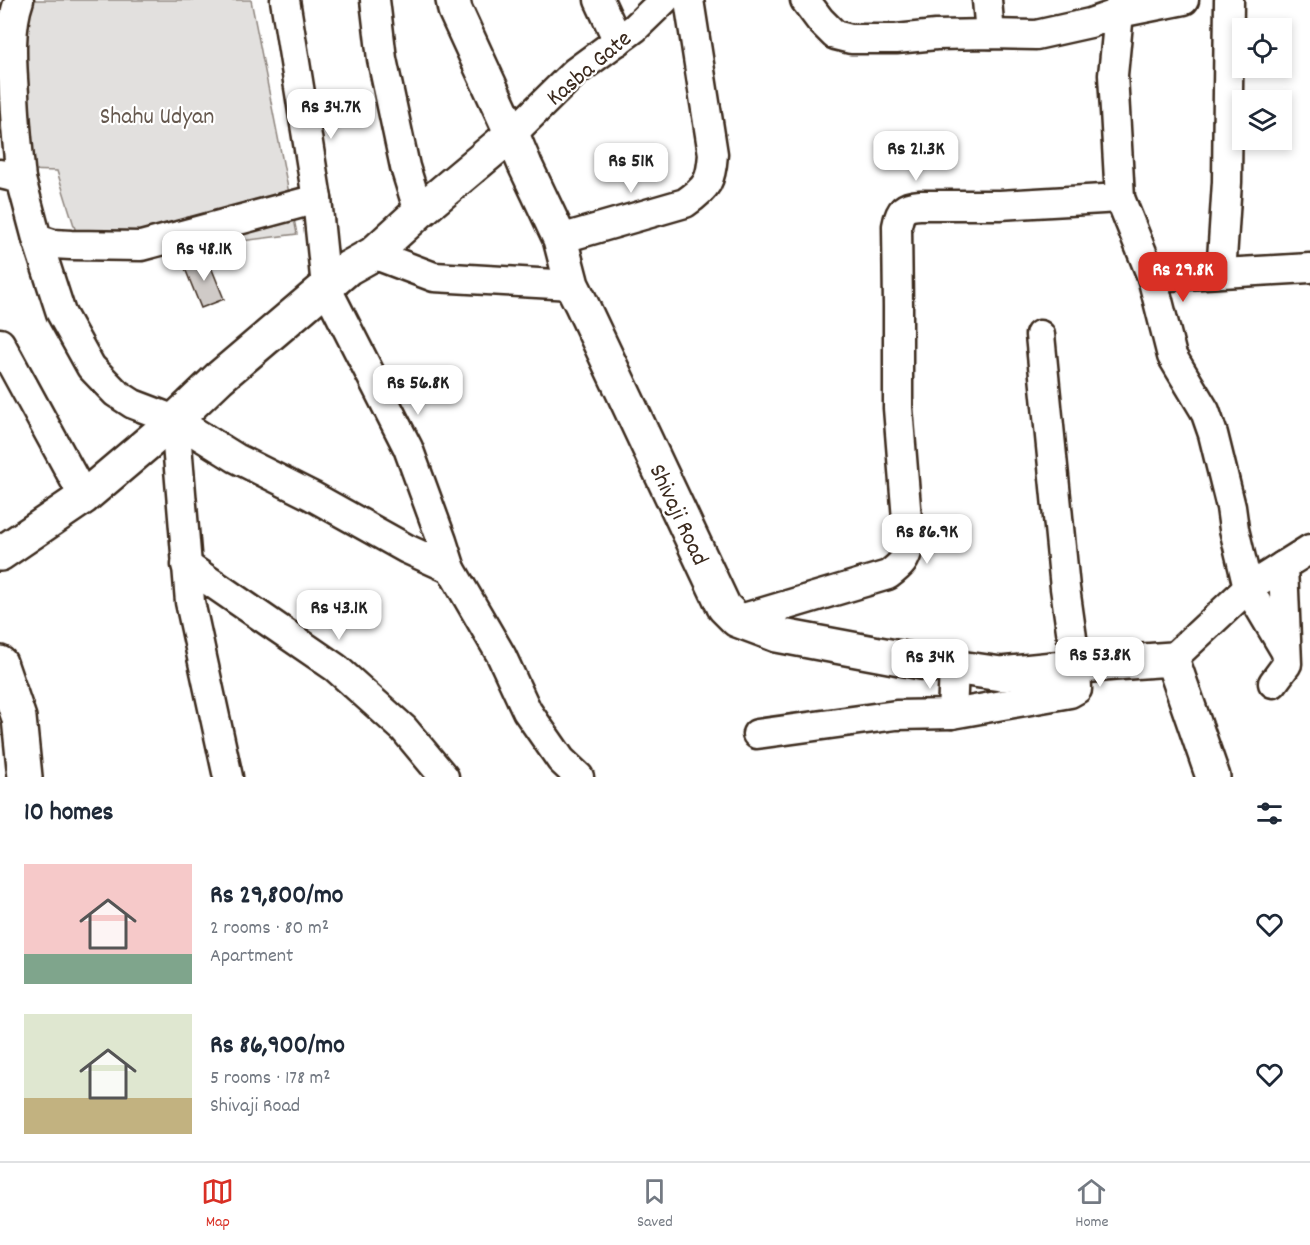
<!DOCTYPE html>
<html lang="en">
<head>
<meta charset="utf-8">
<style>
	body { margin:0; font-family:Dekko,sans-serif; background:#f2f2f3; color:#1f2937; height:100vh; display:flex; flex-direction:column; font-size:22px; white-space:nowrap }
	* { box-sizing:border-box; margin:0 }
	p { font-size:20px; color:#747a83 }
	.icon { flex:none; width:33px; height:33px; fill:none; stroke:currentColor; stroke-width:2; stroke-linecap:round; stroke-linejoin:round }
	.map { position:relative; height:777px; overflow:hidden }
	.panel { display:flex; flex-direction:column; background:#fff; flex:1 }
	.panel>* { flex:none }
	.fabs { position:absolute; left:1232px; top:18px; display:grid; gap:12px }
	.fabs a { display:grid; place-items:center; width:60px; height:60px; border-radius:0px; background:#fff; box-shadow:0 3px 9px #0003; font-size:30px }
	.price { position:absolute; translate:-50% -51px; padding:0 14px; border-radius:12px; background:#fff; color:#222; font-size:20px; line-height:39px; filter:drop-shadow(0 2px 3px #0008) }
	.price::after { content:''; position:absolute; left:50%; top:36px; width:18px; height:14px; margin-left:-9px; background:inherit; clip-path:polygon(0 0,100% 0,50% 100%) }
	.price.selected { background:#d93025; color:#fff }
	ul { padding:0; list-style:none }
	li { display:flex; align-items:center; gap:18px; height:150px; padding:0 24px }
	li span { display:grid; place-items:center; flex:none; width:168px; height:120px; border-radius:0px; color:#555 }
	li>.icon { margin-inline-start:auto }
	span .icon { width:72px; height:72px; fill:#fffc; stroke-width:1 }
	li b { font-size:26px }
	h2 { display:flex; justify-content:space-between; align-items:center; height:72px; padding:0 24px; font-size:26px }
	.dock { display:flex; justify-content:space-around; align-items:center; height:84px; border-top:2px solid #e0e1e3; background:#fff; font-size:16px; color:#747a83 }
	.dock a { display:grid; justify-items:center; gap:3px }
	.dock .selected { color:#d93025 }
	.map>svg:first-child { display:block }
	.green { fill:#e2e0de; stroke:#8e857e; stroke-width:1.5 }
	.building { fill:#cfcac7; stroke:#3b2a1e; stroke-width:1.5 }
	.lines { fill:none; stroke-linecap:round; stroke-linejoin:round }
	.street-casing { stroke:#3b2a1e; stroke-width:33 }
	.secondary-casing { stroke:#3b2a1e; stroke-width:38 }
	.highway-casing { stroke:#3b2a1e; stroke-width:38 }
	.street { stroke:#fff; stroke-width:28 }
	.secondary { stroke:#fff; stroke-width:33 }
	.highway { stroke:#fff; stroke-width:33 }
	.labels { text-anchor:middle; stroke-width:4.5; stroke-linejoin:round; paint-order:stroke }
	.street-label { font-size:24px; fill:#3b2a1e; stroke:#fff }
	.park-label { font-size:24px; fill:#65584e; stroke:#fff }
</style>
</head>
<body>
<div class="map">
<svg width="1310" height="777" viewBox="0 0 1310 777">
	<rect width="100%" height="100%" fill="#fff"/>
	<filter id="ink" filterUnits="userSpaceOnUse"><feTurbulence type="fractalNoise" baseFrequency=".0167" numOctaves="2"/><feDisplacementMap in="SourceGraphic" scale="12" xChannelSelector="R" yChannelSelector="G"/><feConvolveMatrix kernelMatrix="1 2 1 2 8 2 1 2 1" color-interpolation-filters="sRGB"/></filter>
	<g filter="url(#ink)">
		<polygon class="green" points="22,0 251,0 297,234 85,261 57,171 24,170 2,2"/>
		<polygon class="building" points="207,257 224,299 201,308 184,266"/>
		<g class="lines">
			<defs>
				<g id="street">
					<path d="M 19,0 C 9,28 12,64 14,94 C 15,122 18,150 21,179"/>
					<polyline points="285,0 317,199 326,287 408,448 442,541 451,569"/>
					<polyline points="375,0 382,59 405,167 419,212"/>
					<polyline points="599,0 618,41"/>
					<polyline points="805,0 820,20 835,35 851,39 896,39 936,35 990,34 1036,35 1090,23 1119,13 1113,75 1120,198 1152,277 1172,356 1205,411 1213,434 1231,507 1234,529 1248,588 1286,652"/>
					<polyline points="987,0 990,34"/>
					<polyline points="1121,0 1119,13 1184,0"/>
					<polyline points="512,134 575,72 635,28 664,0"/>
					<polyline points="0,174 21,179 37,239 61,313 91,367 116,393 133,404 175,420 236,458 312,496 407,549 451,569 501,655 527,711 561,760 579,777"/>
					<polyline points="37,239 53,244 71,245 141,246 317,199"/>
					<path d="M 560,239 L 685,203 C 708,187 711,181 713,154 L 689,0"/>
					<polyline points="373,254 434,277 572,285"/>
					<polyline points="1222,259 1227,182 1229,0"/>
					<polyline points="1152,277 1310,268"/>
					<polyline points="0,343 84,497"/>
					<polyline points="175,420 190,602 228,777"/>
					<polyline points="186,565 336,668 404,729 444,777"/>
					<path d="M 737,620 L 888,575 C 901,565 906,561 909,544 L 898,408 L 898,307 L 897,226 C 900,210 904,206 920,205 L 1000,205 L 1120,198"/>
					<polyline points="1172,659 1248,588 1310,549"/>
					<polyline points="1273,683 1287,664 1283,566"/>
					<polyline points="952,714 954,668"/>
					<polyline points="757,734 896,715 952,714 1070,693 1077,689 1076,666 1065,588 1040,335"/>
				</g>
				<g id="secondary">
					<polyline points="0,554 84,497 175,420 219,378 326,287 348,268 373,254 419,212 512,134"/>
					<polyline points="0,663 19,718 25,777"/>
				</g>
				<polyline id="highway" points="453,0 455,10 512,134 525,165 560,239 572,285 581,303 724,607 737,620 777,635 932,664 1001,674 1114,663 1172,659 1213,777"/>
			</defs>
			<use href="#street" class="street-casing"/>
			<use href="#secondary" class="secondary-casing"/>
			<use href="#highway" class="highway-casing"/>
			<use href="#street" class="street"/>
			<use href="#secondary" class="secondary"/>
			<use href="#highway" class="highway"/>
		</g>
	</g>
	<g class="labels">
		<g class="street-label">
			<text transform="translate(588 67) rotate(-40)" y="8">Kasba Gate</text>
			<text transform="translate(680 514) rotate(65)" y="8">Shivaji Road</text>
		</g>
		<g class="park-label">
			<text x="157" y="123">Shahu Udyan</text>
		</g>
	</g>
</svg>
<div class="fabs">
<a><svg class="icon" aria-label="locate" viewBox="0 0 24 24"><circle cx="12" cy="12" r="6"/><path d="M12 2v4M12 18v4M2 12h4M18 12h4"/></svg></a>
<a><svg class="icon" aria-label="layers" viewBox="0 0 24 24"><path d="M12 4l9 5-9 5-9-5zM3 14l9 5 9-5"/></svg></a>
</div>
<b class="price" style="left:331px;top:140px">Rs 34.7K</b>
<b class="price" style="left:916px;top:182px">Rs 21.3K</b>
<b class="price" style="left:631px;top:194px">Rs 51K</b>
<b class="price" style="left:204px;top:282px">Rs 48.1K</b>
<b class="price selected" style="left:1183px;top:303px">Rs 29.8K</b>
<b class="price" style="left:418px;top:416px">Rs 56.8K</b>
<b class="price" style="left:927px;top:565px">Rs 86.9K</b>
<b class="price" style="left:339px;top:641px">Rs 43.1K</b>
<b class="price" style="left:1100px;top:688px">Rs 53.8K</b>
<b class="price" style="left:930px;top:690px">Rs 34K</b>
</div>
<section class="panel">
<h2>10 homes<svg class="icon" aria-label="filters" viewBox="0 0 24 24"><path d="M4 7h16M4 17h16"/><circle cx="9" cy="7" r="2"/><circle cx="15" cy="17" r="2"/></svg></h2>
<ul>
<li><span style="background:linear-gradient(#f6c9c9 75%,#7fa58c 0)"><svg class="icon" aria-label="home" viewBox="0 0 24 24"><path d="M3 11l9-7 9 7M6 9v11h12V9"/></svg></span><div><b>Rs 29,800/mo</b><p>2 rooms · 80 m²</p><p>Apartment</p></div><svg class="icon" aria-label="heart" viewBox="0 0 24 24"><path d="M12 20l-8-8c-3-5 5-10 8-4 3-6 11-1 8 4z"/></svg></li>
<li><span style="background:linear-gradient(#dfe7d0 70%,#c2b280 0)"><svg class="icon" aria-label="home" viewBox="0 0 24 24"><path d="M3 11l9-7 9 7M6 9v11h12V9"/></svg></span><div><b>Rs 86,900/mo</b><p>5 rooms · 178 m²</p><p>Shivaji Road</p></div><svg class="icon" aria-label="heart" viewBox="0 0 24 24"><path d="M12 20l-8-8c-3-5 5-10 8-4 3-6 11-1 8 4z"/></svg></li>
</ul>
</section>
<nav class="dock">
<a class="selected"><svg class="icon" aria-label="map" viewBox="0 0 24 24"><path d="M3 6l6-2 6 2 6-2v14l-6 2-6-2-6 2zM9 4v14M15 6v14"/></svg>Map</a>
<a><svg class="icon" aria-label="saved" viewBox="0 0 24 24"><path d="M7 4h10v16l-5-4-5 4z"/></svg>Saved</a>
<a><svg class="icon" aria-label="home" viewBox="0 0 24 24"><path d="M3 11l9-7 9 7M6 9v11h12V9"/></svg>Home</a>
</nav>
</body>
</html>
